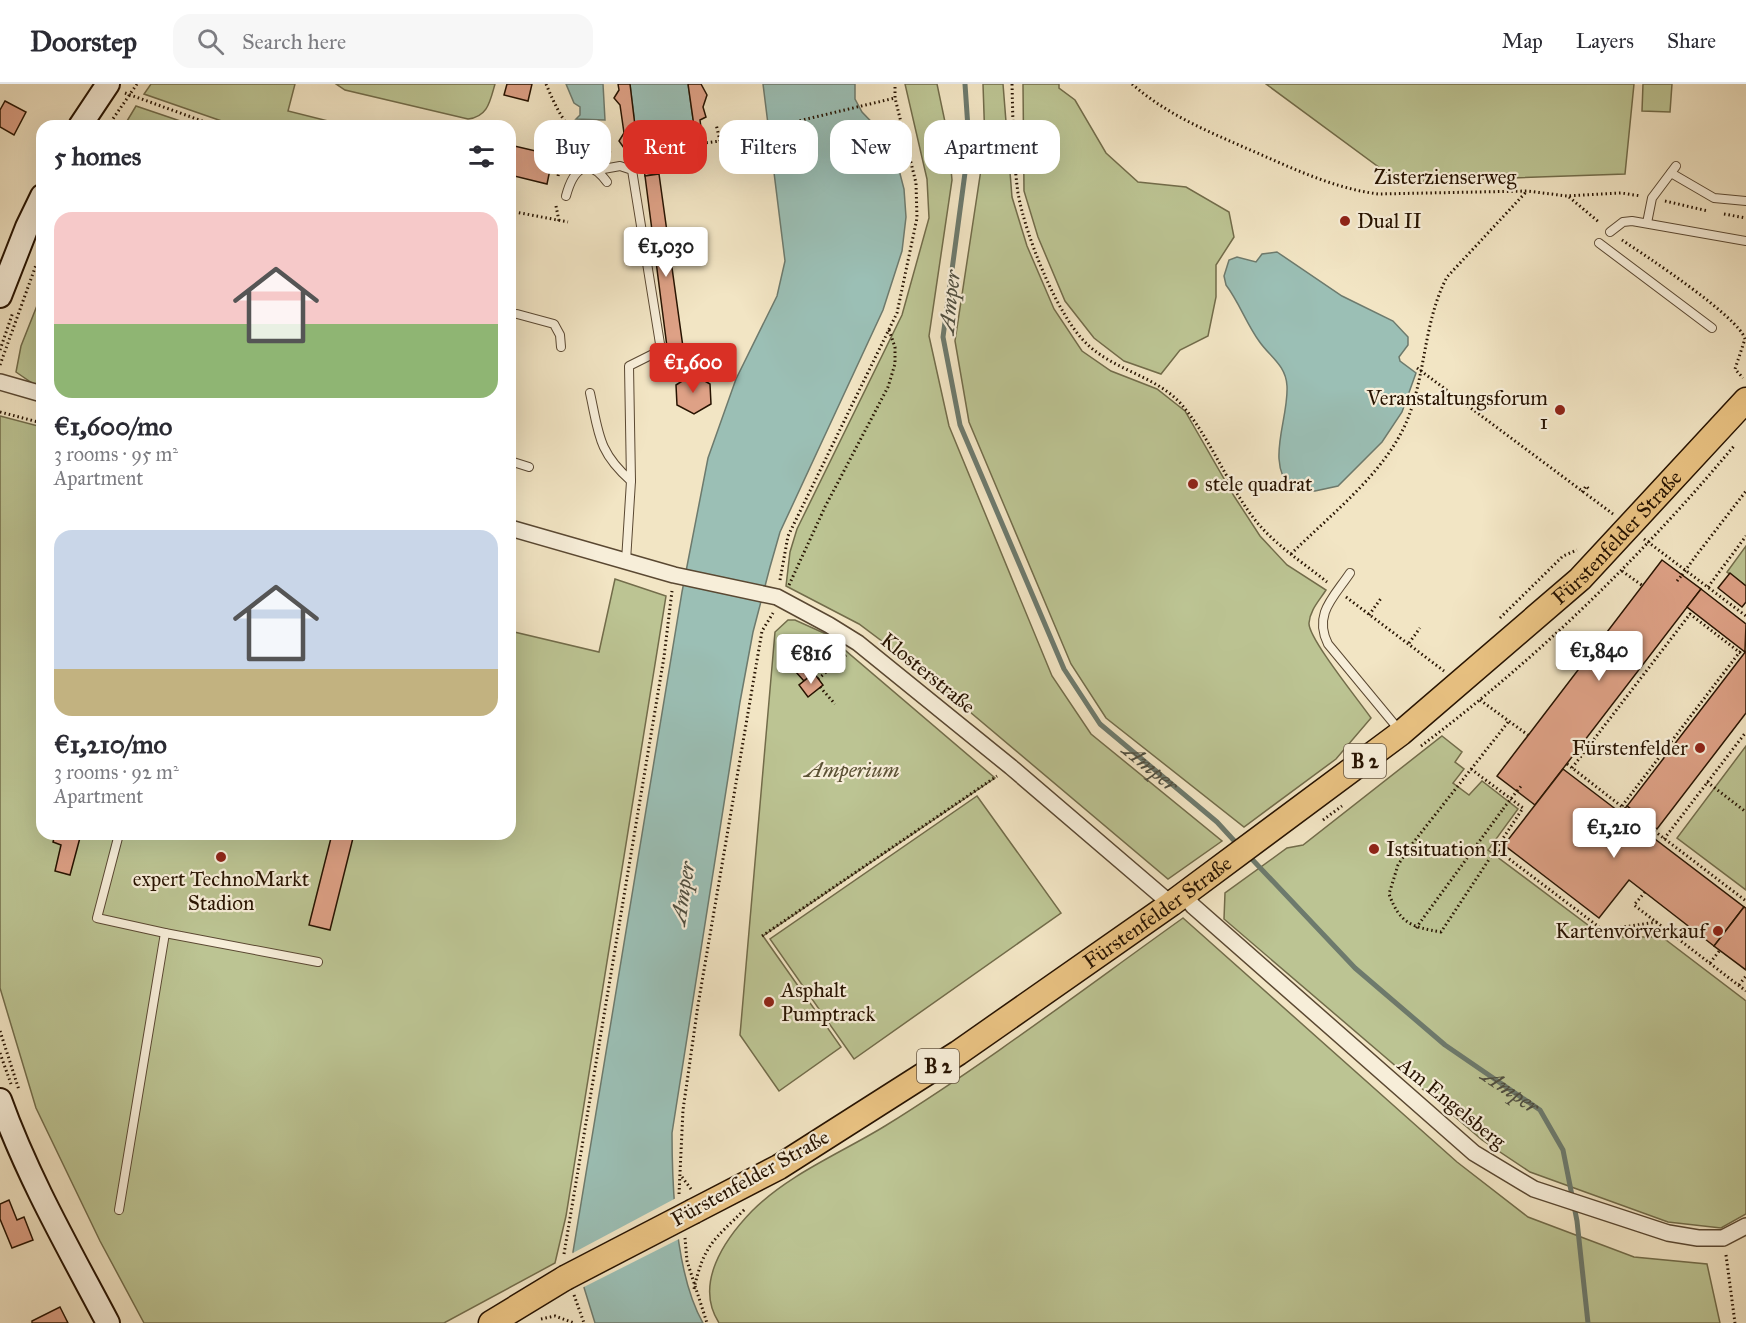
<!DOCTYPE html>
<html lang="en">
<head>
<meta charset="utf-8">
<style>
	body { margin:0; font-family:"IM FELL Great Primer",serif; background:#f7f7f7; color:#2b2b33; height:100vh; display:flex; flex-direction:column; font-size:22px; white-space:nowrap }
	* { box-sizing:border-box; margin:0 }
	p { font-size:20px; color:#7c7c81 }
	.icon { flex:none; width:33px; height:33px; fill:none; stroke:currentColor; stroke-width:2; stroke-linecap:round; stroke-linejoin:round }
	.map { position:relative; flex:1; overflow:hidden }
	.drawer { position:absolute; left:36px; top:36px; width:480px; height:720px; display:flex; flex-direction:column; background:#fff; border-radius:18px; box-shadow:0 6px 24px #0002 }
	.drawer>* { flex:none }
	.top-card { position:absolute; left:534px; top:36px; width:570px; height:54px; display:flex; gap:12px }
	.price { position:absolute; translate:-50% -51px; padding:0 14px; border-radius:6px; background:#fff; color:#222; font-size:20px; line-height:39px; filter:drop-shadow(0 2px 3px #0008) }
	.price::after { content:''; position:absolute; left:50%; top:36px; width:18px; height:14px; margin-left:-9px; background:inherit; clip-path:polygon(0 0,100% 0,50% 100%) }
	.price.current { background:#d93025; color:#fff }
	ul { padding:0; list-style:none }
	li { display:grid; align-content:center; gap:12px; height:318px; padding:0 18px }
	li span { display:grid; place-items:center; height:186px; border-radius:18px; color:#555 }
	li>.icon { margin-inline-start:auto }
	span .icon { width:108px; height:108px; fill:#fffc; stroke-width:1 }
	li b { font-size:26px }
	h2 { display:flex; justify-content:space-between; align-items:center; height:72px; padding:0 18px; font-size:26px }
	.pill { padding:0 21px; border-radius:18px; background:#fff; box-shadow:0 6px 24px #0002; font-size:21px; line-height:54px }
	.pill.current { background:#d93025; color:#fff }
	header { display:flex; align-items:center; gap:36px; box-sizing:border-box; height:84px; padding:0 30px; background:#fff; border-bottom:2px solid #e1e1e2 }
	header strong { font-size:28px }
	nav { display:flex; gap:33px; margin-inline-start:auto; font-size:21px }
	.search { width:420px; height:54px; background:#f7f7f7; display:flex; align-items:center; gap:15px; box-sizing:border-box; padding:0 21px; border-radius:18px; color:#7c7c81; font-size:22px }
	.map>svg:first-child { display:block }
	.green { fill:#bcc493; stroke:#726c4a; stroke-width:1.5 }
	.water { fill:#9bbfb5; stroke:#6d7a6d; stroke-width:1.5 }
	.pier { fill:#f2e5c4 }
	.lines { fill:none; stroke-linecap:round; stroke-linejoin:round }
	.stream { stroke:#6d7a6d; stroke-width:5 }
	.building { fill:#dea186; stroke:#271301; stroke-width:1.5 }
	.lane-casing { stroke:#5a4832; stroke-width:10 }
	.street-casing { stroke:#5a4832; stroke-width:18 }
	.secondary-casing { stroke:#271301; stroke-width:26 }
	.primary-casing { stroke:#271301; stroke-width:27 }
	.path { stroke:#271301; stroke-width:3; stroke-dasharray:1.5 3; stroke-linecap:butt }
	.lane { stroke:#f7eed9; stroke-width:8 }
	.street { stroke:#f7eed9; stroke-width:15 }
	.secondary { stroke:#f7eed9; stroke-width:22 }
	.primary { stroke:#e9c282; stroke-width:24 }
	.primary-bridge-casing { stroke:#271301; stroke-width:27; stroke-linecap:butt }
	.path-bridge { stroke:#271301; stroke-width:3; stroke-dasharray:1.5 3; stroke-linecap:butt }
	.primary-bridge { stroke:#e9c282; stroke-width:24 }
	.poi-dot { fill:#8f2418; stroke:#f7eed9; stroke-width:2 }
	.labels { text-anchor:middle; stroke-width:4.5; stroke-linejoin:round; paint-order:stroke }
	.shield { fill:#f7eed9; stroke:#655542; stroke-width:1.5 }
	.shield-label { font-size:20px; font-weight:bold; fill:#271301 }
	.street-label { font-size:21px; fill:#271301; stroke:#f7eed9 }
	.poi-label { font-size:21px; fill:#271301; stroke:#f7eed9; text-anchor:start }
	.park-label { font-size:21px; font-style:italic; fill:#5b5134; stroke:#f7eed9 }
	.water-label { font-size:22px; font-style:italic; fill:#504f40; stroke:#f7eed9 }
</style>
</head>
<body>
<header>
<strong>Doorstep</strong>
<div class="search"><svg class="icon" aria-label="search" viewBox="0 0 24 24"><circle cx="10" cy="10" r="6"/><path d="M15 15l6 6"/></svg>Search here</div>
<nav><a>Map</a><a>Layers</a><a>Share</a></nav>
</header>
<div class="map">
<svg width="1746" height="1239" viewBox="0 0 1746 1239">
	<rect width="100%" height="100%" fill="#f2e5c4"/>
	<filter id="stains"><feTurbulence type="fractalNoise" baseFrequency=".00333" numOctaves="4"/><feColorMatrix values="0 0 0 0 .2 0 0 0 0 .09 0 0 0 0 .02 0 0 0 .5 -.17"/></filter>
	<radialGradient id="worn" r=".72"><stop offset=".6" stop-color="#630" stop-opacity="0"/><stop offset="1" stop-color="#630" stop-opacity=".3"/></radialGradient>
	<g class="green">
		<polygon points="151,0 295,0 288,27 348,42 236,42 144,10"/>
		<path d="M 336,0 L 495,0 C 490,17 488,33 468,35 L 345,6 Z"/>
		<polygon points="905,0 937,0 948,52 952,96 929,252 949,342 1052,592 1091,650 1222,757 1168,795 919,585 859,540 786,502 790,468 797,445 902,231 929,134 927,95"/>
		<path d="M 983,0 L 1003,0 L 1012,113 L 1027,162 L 1054,225 L 1082,267 L 1111,287 L 1157,305 L 1185,327 L 1234,412 L 1260,452 L 1287,481 L 1326,506 C 1319,517 1310,526 1309,539 C 1308,554 1360,618 1371,634 L 1336,675 L 1244,743 L 1106,634 L 1071,580 L 969,338 L 955,257 L 985,59 Z"/>
		<polygon points="1023,0 1059,0 1059,4 1075,16 1106,69 1138,98 1186,103 1229,128 1234,153 1216,181 1216,213 1208,252 1180,266 1161,290 1124,277 1094,254 1065,217 1038,153 1024,107"/>
		<polygon points="1266,0 1634,0 1625,90 1399,98"/>
		<polygon points="1643,0 1672,0 1670,28 1642,27"/>
		<polygon points="136,22 195,42 124,42"/>
		<polygon points="42,209 42,303 35,301 16,288 21,262"/>
		<polygon points="0,332 42,343 42,750 510,750 510,547 599,568 615,495 666,512 566,1132 555,1179 444,1239 144,1239 100,1157 36,1024 0,904"/>
		<polygon points="1746,462 1746,502 1727,488"/>
		<polygon points="788,536 795,536 826,550 995,694 763,852 841,963 779,1007 740,951 775,548"/>
		<polygon points="1442,652 1462,668 1455,678 1464,685 1453,699 1469,711 1482,697 1518,725 1488,766 1604,853 1662,853 1746,917 1746,1130 1721,1144 1668,1138 1530,1088 1482,1056 1224,835 1225,809 1287,764 1303,761"/>
		<polygon points="1746,662 1746,806 1677,754"/>
		<polygon points="977,712 1061,829 854,975 770,855"/>
		<path d="M 1183,834 L 1457,1078 L 1528,1133 L 1634,1173 L 1707,1180 L 1720,1239 L 719,1239 C 694,1200 724,1156 752,1127 C 789,1090 841,1069 885,1042 C 988,978 1085,904 1183,834 Z"/>
	</g>
	<g class="water">
		<polygon points="566,0 603,0 605,36 576,35 580,31 580,23 574,19"/>
		<polygon points="630,0 688,0 694,42 636,50"/>
		<path d="M 763,0 L 855,0 L 855,15 L 862,28 L 886,53 L 898,82 L 904,105 L 906,133 L 902,167 L 883,226 L 780,448 L 770,483 L 753,548 L 740,618 L 672,1049 C 672,1104 676,1192 703,1239 L 595,1239 L 573,1168 L 682,508 L 708,374 L 736,295 L 777,212 L 785,177 Z"/>
		<path d="M 1277,168 L 1342,212 L 1393,237 L 1408,253 L 1408,261 L 1399,273 L 1400,277 L 1416,289 L 1402,328 L 1382,358 L 1338,402 L 1315,407 L 1293,407 C 1264,379 1289,336 1287,302 C 1286,281 1269,272 1259,257 C 1246,239 1239,218 1226,201 L 1224,192 L 1229,176 L 1237,173 L 1256,178 L 1262,170 Z"/>
	</g>
	<polygon class="pier" points="678,1113 683,1153 580,1205 571,1170"/>
	<g class="lines">
		<g class="stream">
			<path id="s1" d="M 965,0 L 969,59 L 943,253 L 960,341 L 1064,585 L 1100,640 L 1217,738 L 1239,762"/>
			<path id="s2" d="M 1248,771 L 1355,884 L 1445,961 L 1540,1026 L 1563,1066 L 1577,1137 L 1588,1239"/>
		</g>
	</g>
	<g class="building">
		<polygon points="507,0 532,0 528,17 504,11"/>
		<polygon points="618,0 630,0 636,50 694,42 688,0 701,0 707,11 703,23 706,33 700,36 702,51 636,59 629,64 624,64 619,57 624,49 620,21 614,14 619,6"/>
		<polygon points="5,17 26,28 14,51 0,43 0,26"/>
		<polygon points="510,61 553,71 547,100 510,91"/>
		<polygon points="671,65 674,87 645,92 641,70"/>
		<polygon points="659,90 687,292 671,294 645,92"/>
		<polygon points="693,290 710,300 711,320 694,330 677,321 676,301"/>
		<polygon points="1662,476 1701,505 1535,721 1497,692"/>
		<polygon points="1730,489 1746,502 1746,518 1742,523 1718,504"/>
		<polygon points="1701,505 1746,540 1745,568 1687,523"/>
		<polygon points="811,558 827,577 804,597 787,578"/>
		<polygon points="1746,567 1746,629 1657,745 1627,722"/>
		<polygon points="814,589 823,601 808,613 799,601"/>
		<polygon points="1563,685 1744,823 1714,862 1629,796 1599,834 1504,761"/>
		<polygon points="1627,722 1642,734 1637,741 1621,729"/>
		<polygon points="55,750 81,750 70,791 55,787 61,761 53,758"/>
		<polygon points="332,750 354,750 330,846 309,841"/>
		<polygon points="1744,823 1746,824 1746,886 1714,862"/>
		<polygon points="9,1116 17,1136 24,1133 33,1156 12,1164 0,1135 0,1120"/>
		<polygon points="60,1223 68,1239 32,1239 32,1237"/>
	</g>
	<g class="lines">
		<defs>
			<g id="lane">
				<polyline points="1671,89 1714,114 1746,117"/>
				<path d="M 566,112 C 573,86 587,71 607,98"/>
				<polyline points="1647,139 1652,114 1676,82"/>
				<polyline points="1610,148 1623,138 1632,137 1746,157"/>
				<polyline points="1599,159 1712,244"/>
				<polyline points="517,230 554,240 560,251 561,263"/>
				<path d="M 590,309 C 599,350 598,368 631,397 L 629,282 L 661,266 L 632,86 L 620,82 L 598,86"/>
				<polyline points="510,377 529,383"/>
				<polyline points="626,477 631,397"/>
				<path d="M 1350,489 C 1334,513 1313,530 1328,560 L 1400,647"/>
				<polyline points="119,750 97,834 165,849 119,1126"/>
				<polyline points="165,849 318,878"/>
			</g>
			<g id="street">
				<polyline points="0,298 42,310"/>
				<polyline points="510,444 674,491 777,513 829,541 858,559 1011,683 1171,820"/>
				<polyline points="1184,810 1193,822 1474,1069 1534,1105 1668,1149 1698,1154 1723,1154 1746,1142"/>
			</g>
			<g id="secondary">
				<polyline points="80,42 108,0"/>
				<polyline points="0,212 27,143 42,112"/>
				<path d="M 0,1016 C 28,1094 70,1167 108,1239"/>
			</g>
			<g id="primary">
				<path id="s3" d="M 694,1127 L 779,1083 L 958,969 L 1171,820 L 1401,649 L 1580,495 L 1746,316"/>
				<polyline points="491,1239 565,1194"/>
			</g>
		</defs>
		<use href="#lane" class="lane-casing"/>
		<use href="#street" class="street-casing"/>
		<use href="#secondary" class="secondary-casing"/>
		<use href="#primary" class="primary-casing"/>
		<g class="path">
			<path d="M 546,0 C 559,31 575,64 611,69"/>
			<path d="M 1012,0 C 1013,36 1013,73 1018,109 C 1025,150 1057,232 1087,260 C 1115,287 1157,292 1182,321 C 1210,354 1226,397 1252,432 C 1272,459 1301,477 1327,498"/>
			<path d="M 1132,0 C 1166,30 1207,47 1248,65 C 1290,83 1332,104 1378,110 L 1527,107 L 1567,112 L 1621,109 L 1641,112"/>
			<polyline points="125,9 216,42"/>
			<polyline points="108,42 137,0"/>
			<polyline points="769,44 895,14"/>
			<polyline points="577,55 578,74"/>
			<polyline points="626,69 720,57 716,40"/>
			<polyline points="558,92 570,44"/>
			<polyline points="1569,113 1600,139"/>
			<polyline points="1665,117 1708,127"/>
			<polyline points="556,122 559,137"/>
			<polyline points="510,127 568,138"/>
			<polyline points="1724,130 1746,134"/>
			<path d="M 1622,156 C 1646,172 1739,233 1745,255 L 1735,285 L 1743,294"/>
			<polyline points="0,266 13,228"/>
			<polyline points="0,281 36,181"/>
			<polyline points="1417,284 1613,430"/>
			<polyline points="0,328 42,339"/>
			<polyline points="1582,408 1586,402 1590,406"/>
			<polyline points="1644,455 1746,532"/>
			<path d="M 1291,470 C 1333,428 1392,384 1411,326 C 1426,282 1425,235 1447,193 L 1527,107"/>
			<polyline points="1695,473 1746,407"/>
			<polyline points="1622,487 1643,502"/>
			<polyline points="780,496 788,452 897,229 917,134 916,99 895,14 895,0"/>
			<polyline points="1677,497 1682,491"/>
			<polyline points="789,501 825,423 888,303 895,280 895,263 889,246"/>
			<polyline points="1708,503 1746,452"/>
			<polyline points="1346,513 1444,587"/>
			<polyline points="1369,531 1382,513"/>
			<polyline points="1500,534 1563,472 1577,466"/>
			<polyline points="1409,559 1420,544"/>
			<polyline points="818,595 846,571"/>
			<polyline points="820,603 835,620"/>
			<polyline points="1480,616 1528,651"/>
			<path d="M 1421,662 C 1537,575 1641,473 1734,362"/>
			<polyline points="1567,680 1625,725"/>
			<polyline points="1572,684 1690,530 1743,571"/>
			<polyline points="1471,685 1523,724 1496,765 1603,846 1657,838"/>
			<polyline points="1707,698 1746,728"/>
			<polyline points="1517,707 1522,701"/>
			<polyline points="1622,722 1742,565"/>
			<polyline points="1323,736 1342,722"/>
			<polyline points="1640,736 1746,817"/>
			<polyline points="1664,755 1746,648"/>
			<path d="M 1496,765 L 1441,848 C 1412,843 1400,840 1389,810 L 1398,781 L 1409,764 L 1509,637"/>
			<polyline points="1645,808 1634,821 1746,907"/>
			<polyline points="1416,844 1503,725"/>
			<polyline points="762,852 997,692"/>
			<polyline points="1710,879 1720,866"/>
			<polyline points="1739,901 1746,892"/>
			<polyline points="0,947 19,1006"/>
			<polyline points="0,969 11,1000"/>
			<polyline points="682,1093 691,1105"/>
			<polyline points="679,1110 683,1026 698,921 762,547 773,529"/>
			<polyline points="685,1154 687,1177 707,1239"/>
			<polyline points="564,1170 664,573 672,507"/>
			<polyline points="1726,1171 1735,1239"/>
			<path d="M 694,1205 C 704,1160 714,1156 745,1125"/>
			<polyline points="574,1211 584,1239"/>
			<polyline points="541,1235 555,1232 574,1239"/>
		</g>
		<use href="#lane" class="lane"/>
		<use href="#street" class="street"/>
		<use href="#secondary" class="secondary"/>
		<use href="#primary" class="primary"/>
		<defs>
			<polyline id="primary-bridge" points="565,1194 694,1127"/>
		</defs>
		<use href="#primary-bridge" class="primary-bridge-casing"/>
		<g class="path-bridge">
			<polyline points="1682,491 1695,473"/>
			<polyline points="1503,725 1517,707"/>
		</g>
		<use href="#primary-bridge" class="primary-bridge"/>
	</g>
	<g class="poi-dot">
		<circle cx="1345" cy="137" r="6"/>
		<circle cx="1560" cy="326" r="6"/>
		<circle cx="1193" cy="400" r="6"/>
		<circle cx="1700" cy="664" r="6"/>
		<circle cx="1374" cy="765" r="6"/>
		<circle cx="221" cy="773" r="6"/>
		<circle cx="1718" cy="847" r="6"/>
		<circle cx="769" cy="918" r="6"/>
	</g>
	<g class="labels">
		<g class="shield">
			<rect x="1344" y="660" width="42" height="34" rx="4.5"/>
			<rect x="917" y="965" width="42" height="34" rx="4.5"/>
		</g>
		<g class="shield-label">
			<text x="1365" y="684">B 2</text>
			<text x="938" y="989">B 2</text>
		</g>
		<g class="street-label">
			<text x="1445" y="100">Zisterzienserweg</text>
			<text dy="7" stroke="none"><textPath href="#s3" startOffset="1146">Fürstenfelder Straße</textPath></text>
			<text transform="translate(928 589) rotate(39)" y="7">Klosterstraße</text>
			<text dy="7" stroke="none"><textPath href="#s3" startOffset="552">Fürstenfelder Straße</textPath></text>
			<text transform="translate(1452 1019) rotate(39)" y="7">Am Engelsberg</text>
			<text transform="translate(750 1094) rotate(-29)" y="7">Fürstenfelder Straße</text>
		</g>
		<g class="poi-label">
			<text x="1357" y="144">Dual II</text>
			<text x="1548" y="321" text-anchor="end">Veranstaltungsforum<tspan x="1548" dy="24">1</tspan></text>
			<text x="1205" y="407">stele quadrat</text>
			<text x="1688" y="671" text-anchor="end">Fürstenfelder</text>
			<text x="1386" y="772">Istsituation II</text>
			<text x="221" y="802" text-anchor="middle">expert TechnoMarkt<tspan x="221" dy="24">Stadion</tspan></text>
			<text x="1706" y="854" text-anchor="end">Kartenvorverkauf</text>
			<text x="781" y="913">Asphalt<tspan x="781" dy="24">Pumptrack</tspan></text>
		</g>
		<g class="park-label">
			<text x="852" y="693">Amperium</text>
		</g>
		<g class="water-label">
			<text transform="translate(949 218) rotate(-84)" y="8">Amper</text>
			<text dy="8" stroke="none"><textPath href="#s1" startOffset="742">Amper</textPath></text>
			<text transform="translate(682 809) rotate(-81)" y="8">Amper</text>
			<text dy="8" stroke="none"><textPath href="#s2" startOffset="354">Amper</textPath></text>
		</g>
	</g>
	<rect width="100%" height="100%" filter="url(#stains)"/>
	<rect width="100%" height="100%" fill="url(#worn)"/>
</svg>
<b class="price" style="left:666px;top:194px">€1,030</b>
<b class="price current" style="left:693px;top:310px">€1,600</b>
<b class="price" style="left:1599px;top:598px">€1,840</b>
<b class="price" style="left:811px;top:601px">€816</b>
<b class="price" style="left:1614px;top:775px">€1,210</b>
<div class="top-card">
<a class="pill">Buy</a>
<a class="pill current">Rent</a>
<a class="pill">Filters</a>
<a class="pill">New</a>
<a class="pill">Apartment</a>
</div>
<section class="drawer">
<h2>5 homes<svg class="icon" aria-label="filters" viewBox="0 0 24 24"><path d="M4 7h16M4 17h16"/><circle cx="9" cy="7" r="2"/><circle cx="15" cy="17" r="2"/></svg></h2>
<ul>
<li><span style="background:linear-gradient(#f6c9c9 60%,#8fb573 0)"><svg class="icon" aria-label="home" viewBox="0 0 24 24"><path d="M3 11l9-7 9 7M6 9v11h12V9"/></svg></span><div><b>€1,600/mo</b><p>3 rooms · 95 m²</p><p>Apartment</p></div></li>
<li><span style="background:linear-gradient(#c9d6e8 75%,#c2b280 0)"><svg class="icon" aria-label="home" viewBox="0 0 24 24"><path d="M3 11l9-7 9 7M6 9v11h12V9"/></svg></span><div><b>€1,210/mo</b><p>3 rooms · 92 m²</p><p>Apartment</p></div></li>
</ul>
</section>
</div>
</body>
</html>
